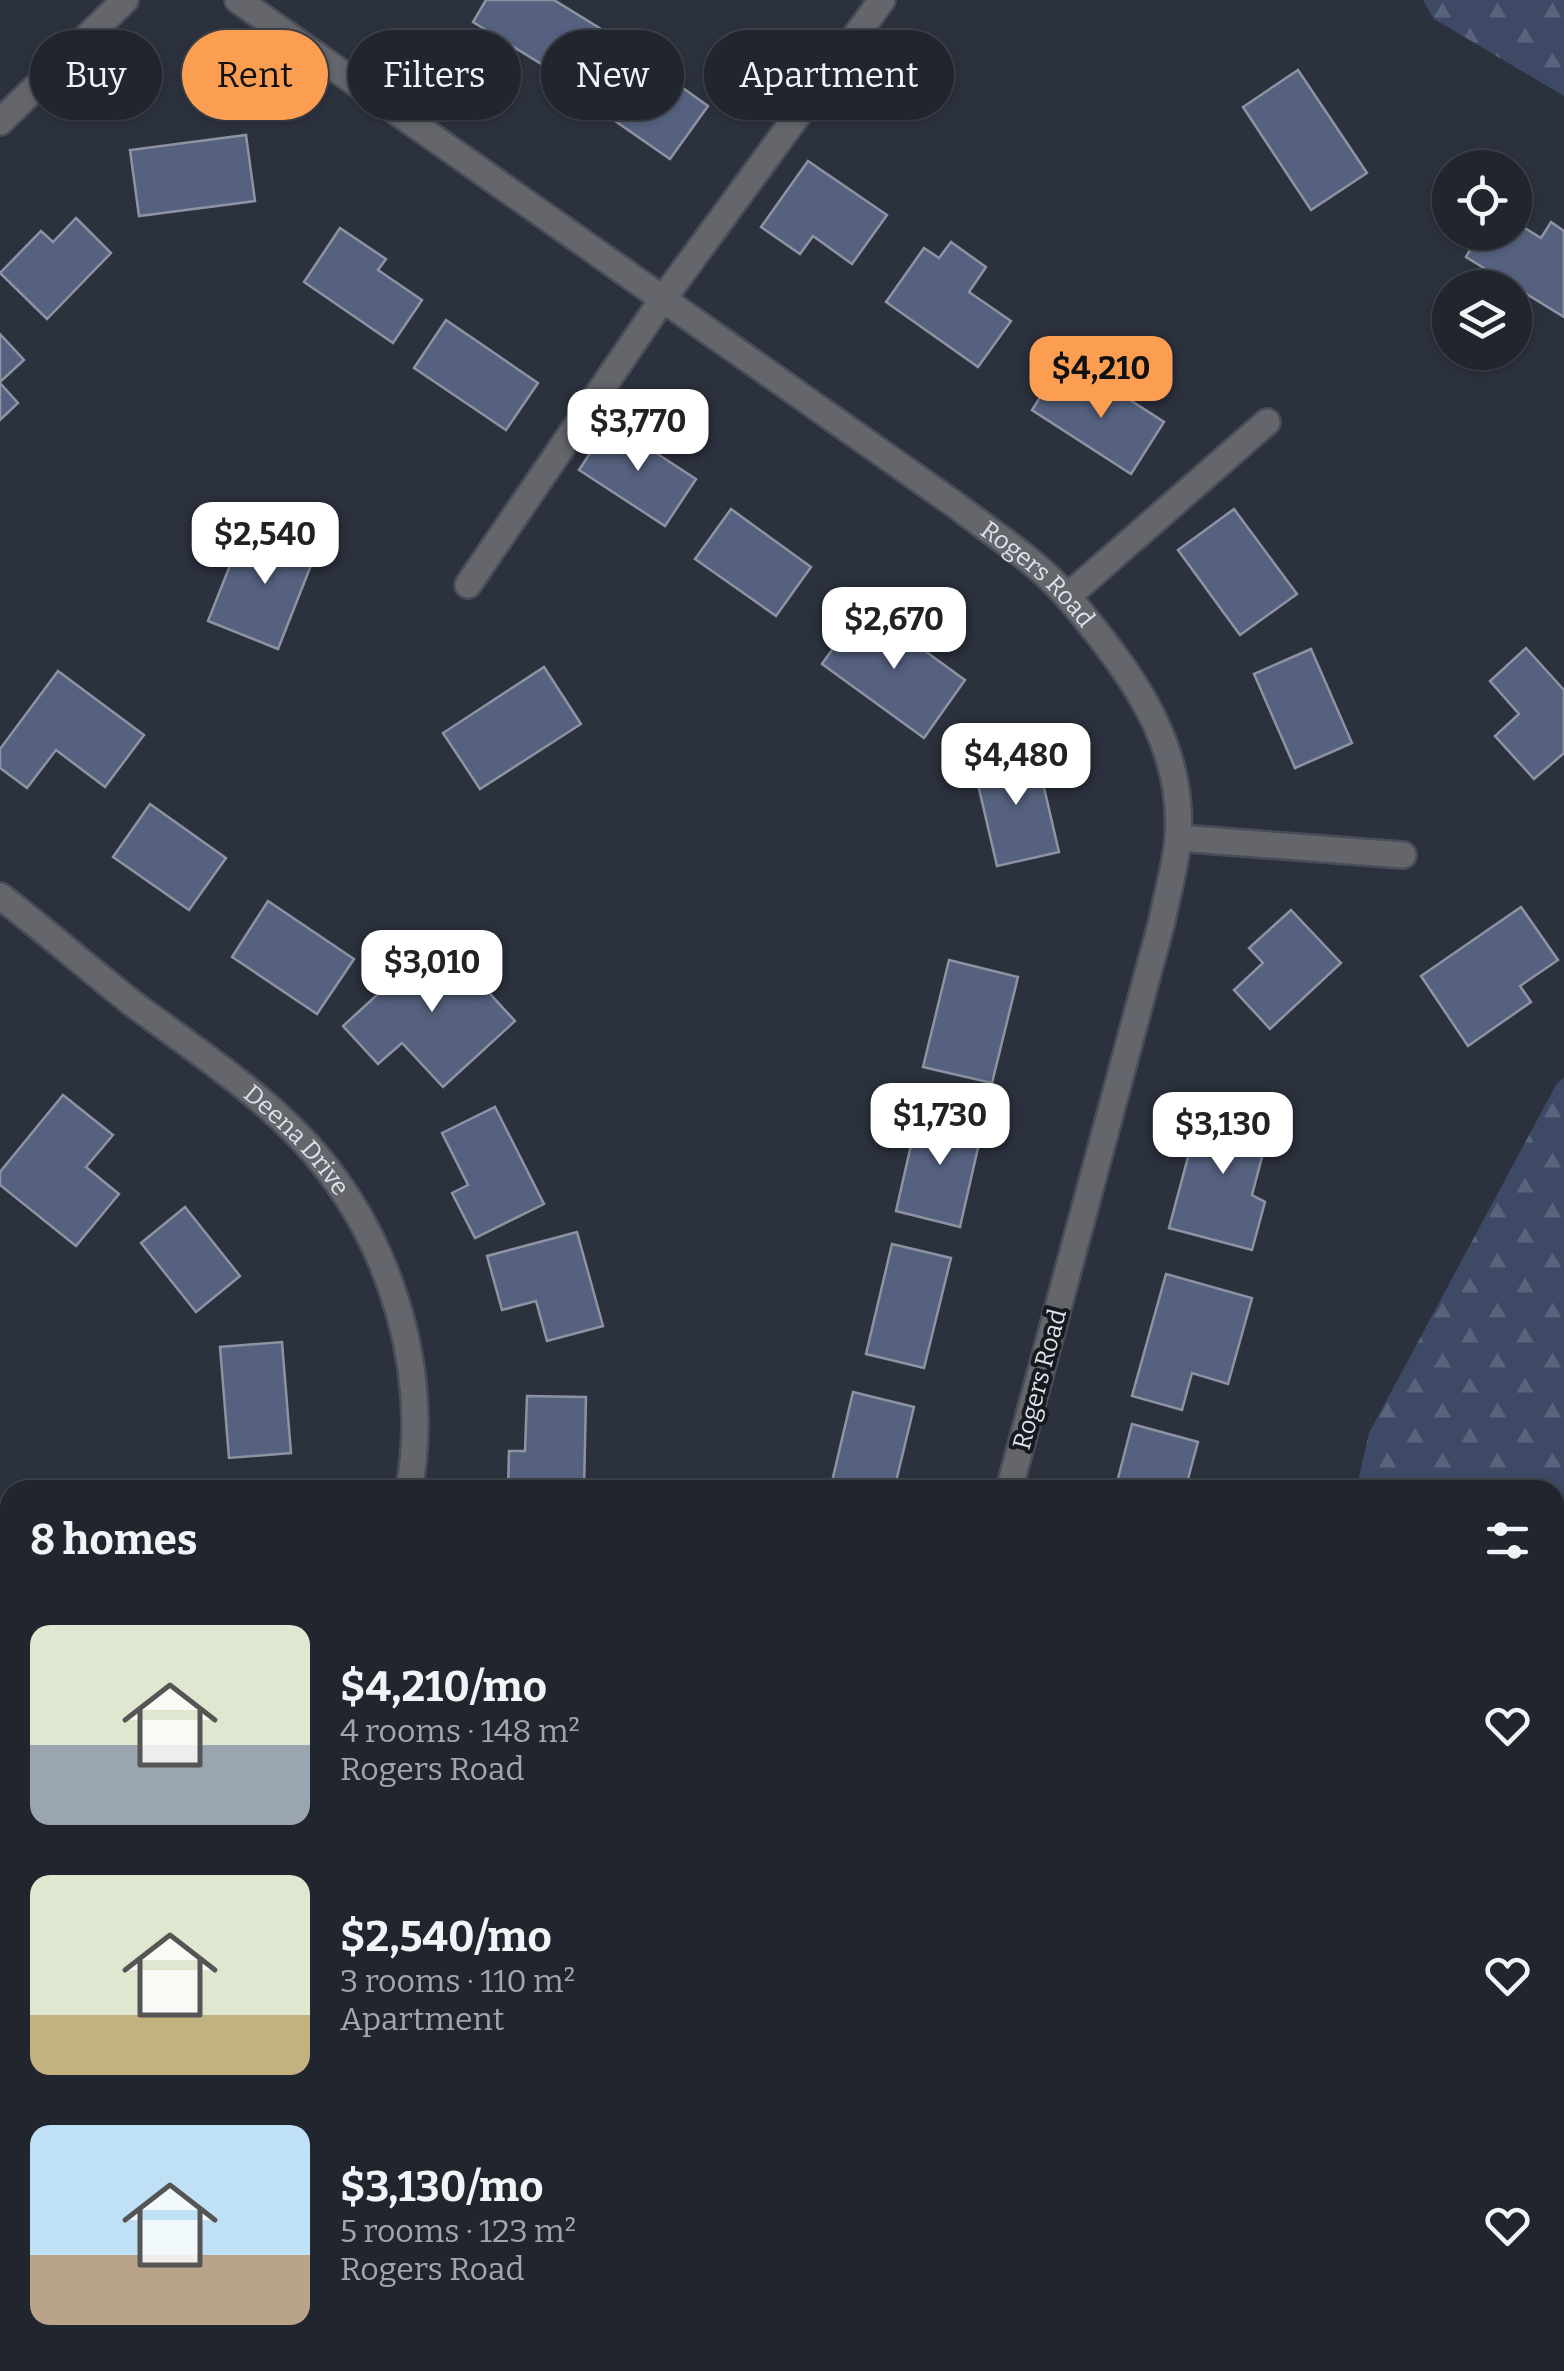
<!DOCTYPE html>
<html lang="en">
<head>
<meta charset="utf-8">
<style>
	body { margin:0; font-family:Bitter,serif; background:#2d313a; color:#f1f3f6; height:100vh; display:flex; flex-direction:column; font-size:38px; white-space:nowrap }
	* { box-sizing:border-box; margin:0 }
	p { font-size:32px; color:#a2a5aa }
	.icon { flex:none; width:55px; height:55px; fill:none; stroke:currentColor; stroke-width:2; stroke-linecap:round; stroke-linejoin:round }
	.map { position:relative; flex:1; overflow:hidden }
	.details { position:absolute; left:0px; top:1480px; width:1565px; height:892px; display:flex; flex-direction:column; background:#21252e; border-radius:30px 30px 0 0; box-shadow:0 2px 8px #0004,0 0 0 2px #3e424a }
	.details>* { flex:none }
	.top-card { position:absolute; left:30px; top:30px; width:1000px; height:90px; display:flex; gap:20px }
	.tools { position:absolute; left:1432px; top:150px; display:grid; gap:20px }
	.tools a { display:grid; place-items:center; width:100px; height:100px; border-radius:50%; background:#21252e; box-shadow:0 2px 8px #0004,0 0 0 2px #3e424a; font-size:50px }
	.price { position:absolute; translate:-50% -85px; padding:0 22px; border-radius:20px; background:#fff; color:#222; font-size:32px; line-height:65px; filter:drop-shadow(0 2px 5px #0008) }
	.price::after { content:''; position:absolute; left:50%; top:60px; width:30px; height:22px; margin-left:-15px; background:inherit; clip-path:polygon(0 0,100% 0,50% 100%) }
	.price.on { background:#fb9e52; color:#111 }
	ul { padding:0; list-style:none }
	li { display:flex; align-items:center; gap:30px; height:250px; padding:0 30px }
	li span { display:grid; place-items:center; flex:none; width:280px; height:200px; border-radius:20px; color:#555 }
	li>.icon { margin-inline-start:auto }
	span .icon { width:120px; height:120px; fill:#fffc; stroke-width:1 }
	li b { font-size:42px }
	h2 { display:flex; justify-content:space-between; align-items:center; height:120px; padding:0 30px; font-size:42px }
	.tag { padding:0 35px; border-radius:45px; background:#21252e; box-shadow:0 2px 8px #0004,0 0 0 2px #3e424a; font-size:35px; line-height:90px }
	.tag.on { background:#fb9e52; color:#111 }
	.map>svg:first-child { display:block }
	.forest { fill:url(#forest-firs) }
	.building { fill:#55617f; stroke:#8d93a2; stroke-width:2.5 }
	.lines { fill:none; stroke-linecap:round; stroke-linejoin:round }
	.minor-casing { stroke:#484d59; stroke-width:30 }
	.minor { stroke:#64666c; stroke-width:25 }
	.labels { text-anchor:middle; stroke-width:8; stroke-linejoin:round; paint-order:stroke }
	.street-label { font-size:25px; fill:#dee1e9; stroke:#17191f }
</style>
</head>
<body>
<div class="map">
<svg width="1564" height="2371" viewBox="0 0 1564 2371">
	<defs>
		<pattern id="forest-firs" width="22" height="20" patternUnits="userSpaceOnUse" patternTransform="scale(2.5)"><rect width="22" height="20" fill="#3e4965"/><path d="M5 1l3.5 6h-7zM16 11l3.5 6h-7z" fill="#59637b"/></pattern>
	</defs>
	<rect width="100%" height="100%" fill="#2c313e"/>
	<g class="forest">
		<polygon points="1423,0 1564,0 1564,96 1434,19"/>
		<polygon points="1564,1078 1564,2371 1170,2371 1171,2362 1555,2362 1555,1490 1356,1490 1369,1433 1557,1083"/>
	</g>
	<g class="building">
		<polygon points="486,0 554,0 601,29 569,81 473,22"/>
		<polygon points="627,48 708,106 670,159 589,103"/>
		<polygon points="1298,70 1367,173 1311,210 1243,107"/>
		<polygon points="246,135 255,201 139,216 130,150"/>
		<polygon points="808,161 887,215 852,264 813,236 800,254 761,227"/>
		<polygon points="76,218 111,253 47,319 0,273 41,231 53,242"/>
		<polygon points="1515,222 1541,238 1551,222 1564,231 1564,317 1466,257 1480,232 1515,232"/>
		<polygon points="340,228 386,259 378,270 422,300 393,343 304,282"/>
		<polygon points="951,242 986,267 969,292 1011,321 978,367 886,302 924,248 939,258"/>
		<polygon points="446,320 538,383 506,430 414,368"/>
		<polygon points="0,334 24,360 0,382"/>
		<polygon points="1054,375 1088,397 1099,380 1164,422 1131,474 1032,410"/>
		<polygon points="0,383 18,403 0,420"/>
		<polygon points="610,423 696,479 665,526 579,470"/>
		<polygon points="731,509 811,567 776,616 695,559"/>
		<polygon points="1234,509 1297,594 1240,635 1178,550"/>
		<polygon points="278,523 321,540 278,649 208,621 238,545 266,556"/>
		<polygon points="863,606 965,680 924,738 822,664"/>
		<polygon points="1526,648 1564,690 1564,753 1534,779 1495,736 1519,714 1490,681"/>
		<polygon points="1311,649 1352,743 1295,768 1254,674"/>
		<polygon points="544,667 581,724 480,789 443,733"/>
		<polygon points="58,671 144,735 105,787 56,750 27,788 0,768 0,749"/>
		<polygon points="1035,749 1059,852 997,866 973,763"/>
		<polygon points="150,804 226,858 189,910 113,857"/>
		<polygon points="268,901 354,959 317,1014 232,957"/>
		<polygon points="1521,907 1558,960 1520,986 1531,1002 1468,1046 1421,976"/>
		<polygon points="1291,910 1341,963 1270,1029 1234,990 1263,963 1249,948"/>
		<polygon points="439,938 515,1021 443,1087 402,1043 378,1064 343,1026"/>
		<polygon points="949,960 1018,977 992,1083 923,1067"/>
		<polygon points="63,1095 113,1135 86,1167 119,1194 76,1246 0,1185 0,1172"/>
		<polygon points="1203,1101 1272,1119 1252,1195 1265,1202 1252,1250 1169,1228"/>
		<polygon points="495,1107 544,1204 475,1238 452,1193 468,1185 442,1133"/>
		<polygon points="919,1110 983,1126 960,1227 896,1211"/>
		<polygon points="185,1207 240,1276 196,1312 141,1243"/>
		<polygon points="577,1232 603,1326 547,1341 536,1301 502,1310 487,1256"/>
		<polygon points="892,1244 951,1258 924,1368 866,1354"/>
		<polygon points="1166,1274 1252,1298 1228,1384 1192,1373 1182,1410 1132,1396"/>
		<polygon points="282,1342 291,1453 229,1458 220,1347"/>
		<polygon points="853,1392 914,1407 894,1490 830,1490"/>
		<polygon points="527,1396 586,1397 584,1490 508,1490 509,1451 525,1451"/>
		<polygon points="1132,1424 1198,1442 1185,1490 1115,1490"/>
		<polygon points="10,2241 10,2317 0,2319 0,2243"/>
	</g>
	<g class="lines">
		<defs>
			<g id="minor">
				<path id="s1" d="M 238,0 L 957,506 C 984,527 1012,545 1037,567 C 1059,585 1077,607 1094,629 C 1143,690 1184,756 1178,838 C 1176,865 1167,894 1162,921 L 1009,1490"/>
				<polyline points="0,122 125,0"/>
				<polyline points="468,585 663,299 882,0"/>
				<polyline points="1068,596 1267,422"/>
				<polyline points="1178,838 1403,855"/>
				<path id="s2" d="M 0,896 C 46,931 90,970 136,1006 C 198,1052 267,1097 317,1156 C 393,1247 430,1373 409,1490"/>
				<polyline points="0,2140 10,2138"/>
			</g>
		</defs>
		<use href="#minor" class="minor-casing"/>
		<use href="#minor" class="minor"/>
	</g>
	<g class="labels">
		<g class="street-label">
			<text dy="9" stroke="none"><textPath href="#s1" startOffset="985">Rogers Road</textPath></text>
			<text dy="9" stroke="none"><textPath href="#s2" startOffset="385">Deena Drive</textPath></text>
			<text transform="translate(1039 1379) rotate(-75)" y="9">Rogers Road</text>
		</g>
	</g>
</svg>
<div class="tools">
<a><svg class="icon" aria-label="locate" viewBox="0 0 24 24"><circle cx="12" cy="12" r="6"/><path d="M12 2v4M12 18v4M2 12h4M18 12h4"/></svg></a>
<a><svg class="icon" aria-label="layers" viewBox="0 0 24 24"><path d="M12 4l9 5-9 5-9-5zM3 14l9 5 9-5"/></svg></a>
</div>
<b class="price on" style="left:1101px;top:421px">$4,210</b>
<b class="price" style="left:638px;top:474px">$3,770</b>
<b class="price" style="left:265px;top:587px">$2,540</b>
<b class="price" style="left:894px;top:672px">$2,670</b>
<b class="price" style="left:1016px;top:808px">$4,480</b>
<b class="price" style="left:432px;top:1015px">$3,010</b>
<b class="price" style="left:940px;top:1168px">$1,730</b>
<b class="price" style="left:1223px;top:1177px">$3,130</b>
<div class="top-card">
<a class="tag">Buy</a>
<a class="tag on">Rent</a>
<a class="tag">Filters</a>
<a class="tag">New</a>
<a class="tag">Apartment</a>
</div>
<section class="details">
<h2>8 homes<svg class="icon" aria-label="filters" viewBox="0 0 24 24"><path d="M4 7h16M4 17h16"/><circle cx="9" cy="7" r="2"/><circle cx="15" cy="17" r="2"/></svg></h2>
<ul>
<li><span style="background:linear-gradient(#dfe7d0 60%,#9aa5b1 0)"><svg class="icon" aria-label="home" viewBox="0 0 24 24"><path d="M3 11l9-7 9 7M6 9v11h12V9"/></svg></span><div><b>$4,210/mo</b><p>4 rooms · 148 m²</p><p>Rogers Road</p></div><svg class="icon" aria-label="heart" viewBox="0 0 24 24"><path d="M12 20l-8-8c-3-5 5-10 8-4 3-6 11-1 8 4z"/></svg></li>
<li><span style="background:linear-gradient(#dfe7d0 70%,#c2b280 0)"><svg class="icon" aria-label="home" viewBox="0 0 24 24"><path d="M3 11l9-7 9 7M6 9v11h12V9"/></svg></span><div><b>$2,540/mo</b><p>3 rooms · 110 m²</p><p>Apartment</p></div><svg class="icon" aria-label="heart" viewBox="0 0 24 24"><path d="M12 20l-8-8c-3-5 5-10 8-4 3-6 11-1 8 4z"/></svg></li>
<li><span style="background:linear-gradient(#bfe0f5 65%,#b9a48a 0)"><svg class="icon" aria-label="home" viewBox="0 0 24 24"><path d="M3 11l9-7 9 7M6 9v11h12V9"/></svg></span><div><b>$3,130/mo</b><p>5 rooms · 123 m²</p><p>Rogers Road</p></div><svg class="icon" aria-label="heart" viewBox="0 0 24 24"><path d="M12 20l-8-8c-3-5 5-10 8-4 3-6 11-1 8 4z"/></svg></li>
</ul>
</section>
</div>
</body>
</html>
